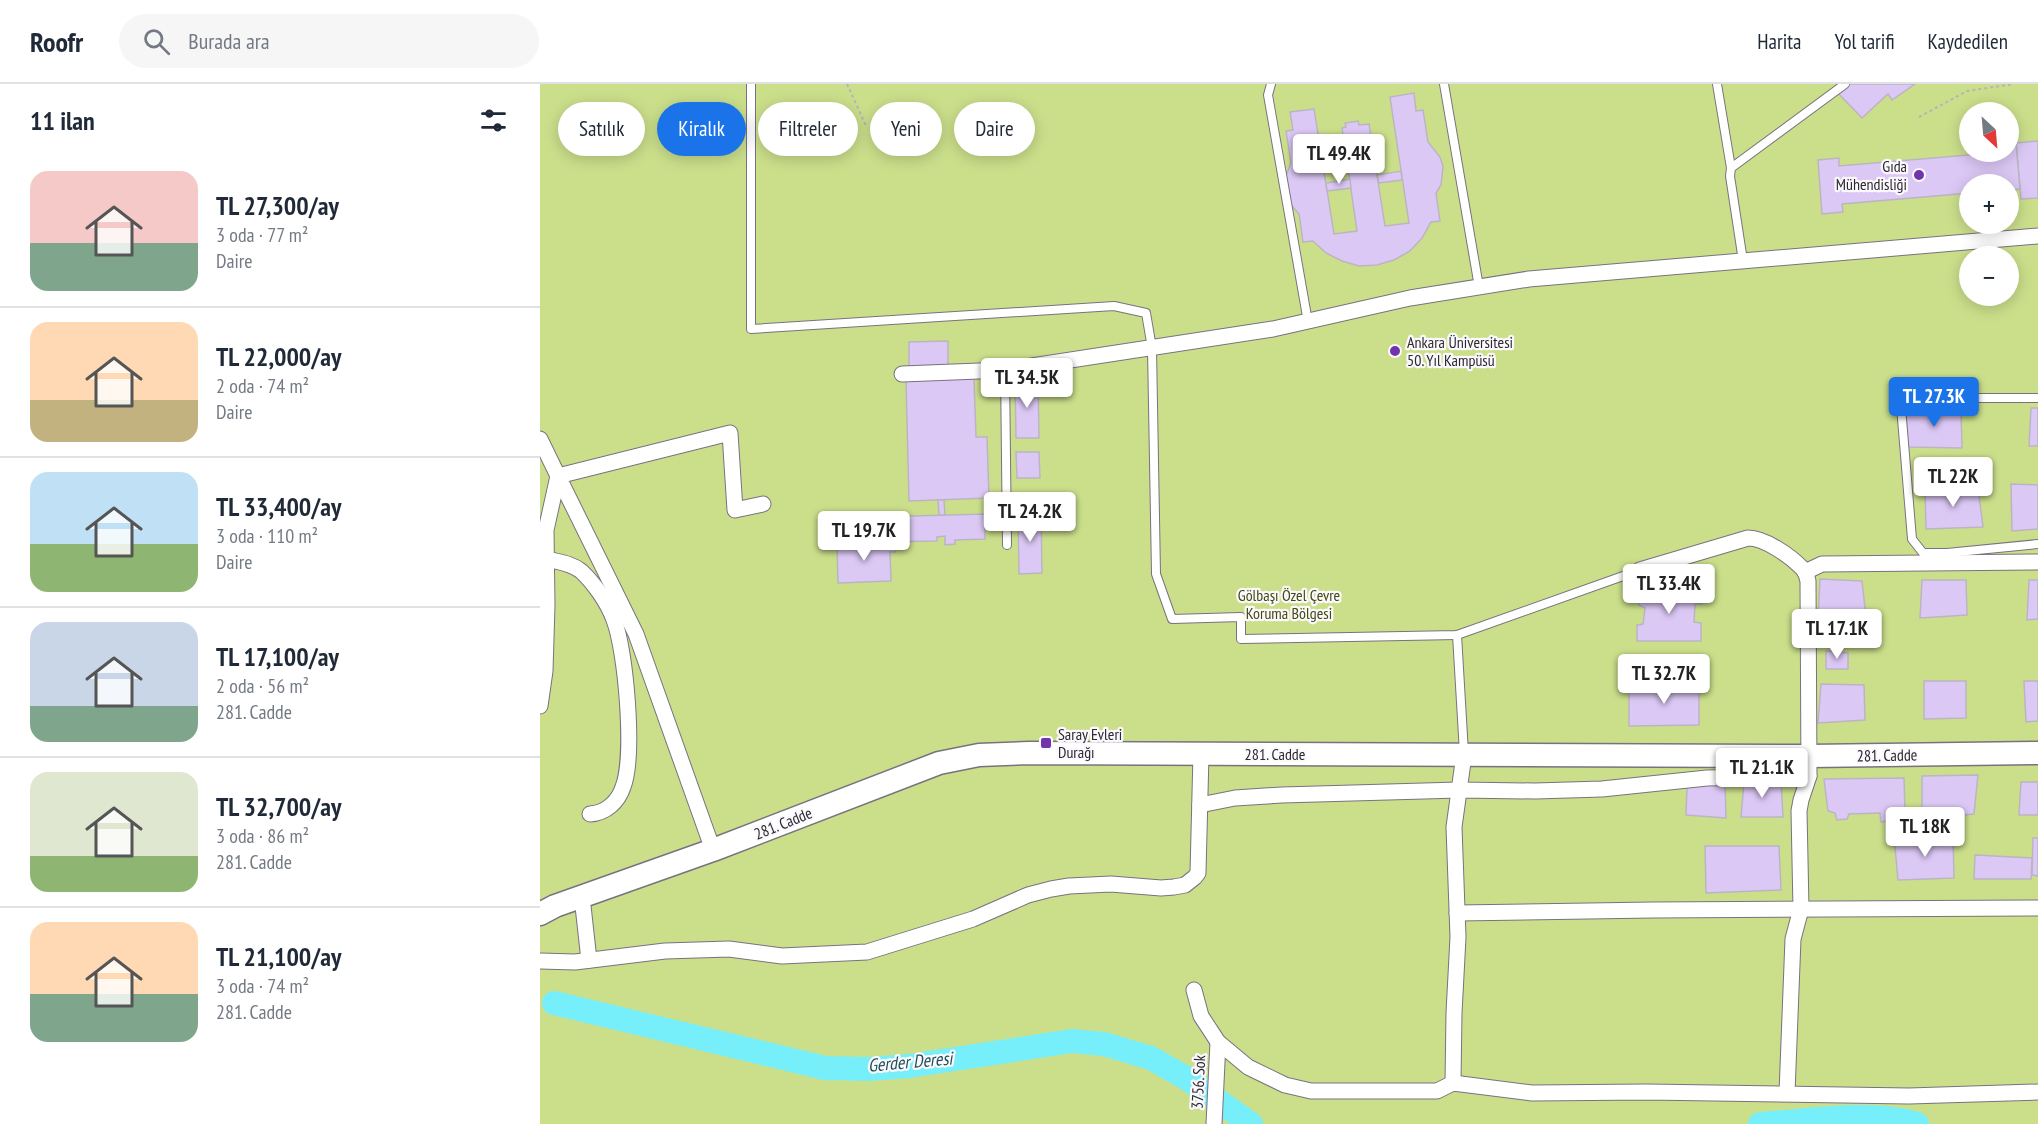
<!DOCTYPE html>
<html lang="tr">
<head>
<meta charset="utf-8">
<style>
	body { margin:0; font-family:"PT Sans Narrow",sans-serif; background:#f6f6f7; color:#1f2937; height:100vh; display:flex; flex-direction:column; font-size:22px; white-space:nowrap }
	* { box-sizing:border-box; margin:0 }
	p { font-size:20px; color:#747a83 }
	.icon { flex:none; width:33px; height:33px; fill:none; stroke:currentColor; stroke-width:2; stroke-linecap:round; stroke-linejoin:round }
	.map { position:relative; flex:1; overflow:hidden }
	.side { display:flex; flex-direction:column; background:#fff; width:540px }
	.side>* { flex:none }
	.banner { position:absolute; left:18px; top:18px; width:570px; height:54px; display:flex; gap:12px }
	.needle { width:39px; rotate:154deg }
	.controls { position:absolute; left:1419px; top:18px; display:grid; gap:12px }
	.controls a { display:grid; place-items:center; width:60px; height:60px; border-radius:50%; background:#fff; box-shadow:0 3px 15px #0003; font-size:30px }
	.price { position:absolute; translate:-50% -51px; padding:0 14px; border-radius:6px; background:#fff; color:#222; font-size:20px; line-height:39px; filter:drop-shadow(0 2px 3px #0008) }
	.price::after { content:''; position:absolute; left:50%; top:36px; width:18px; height:14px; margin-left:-9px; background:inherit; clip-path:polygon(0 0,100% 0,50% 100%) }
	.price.active { background:#1a73e8; color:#fff }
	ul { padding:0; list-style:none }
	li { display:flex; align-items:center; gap:18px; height:150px; padding:0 30px }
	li+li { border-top:2px solid #e0e1e3 }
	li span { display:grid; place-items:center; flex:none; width:168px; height:120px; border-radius:18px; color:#555 }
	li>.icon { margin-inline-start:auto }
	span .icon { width:72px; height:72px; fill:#fffc; stroke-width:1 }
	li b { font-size:26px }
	h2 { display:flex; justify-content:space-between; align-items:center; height:72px; padding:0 30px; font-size:26px }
	.chip { padding:0 21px; border-radius:27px; background:#fff; box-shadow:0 3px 15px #0003; font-size:21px; line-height:54px }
	.chip.active { background:#1a73e8; color:#fff }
	header { display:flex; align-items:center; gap:36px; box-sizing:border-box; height:84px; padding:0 30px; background:#fff; border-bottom:2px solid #e0e1e3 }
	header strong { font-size:28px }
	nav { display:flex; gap:33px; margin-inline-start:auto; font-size:21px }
	.search { width:420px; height:54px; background:#f6f6f7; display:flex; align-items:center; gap:15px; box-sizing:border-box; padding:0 21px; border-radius:33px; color:#747a83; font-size:22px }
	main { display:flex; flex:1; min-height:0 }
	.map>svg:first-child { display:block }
	.green { fill:#cbdf8b; fill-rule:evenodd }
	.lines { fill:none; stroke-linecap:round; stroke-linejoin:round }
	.river { stroke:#76effa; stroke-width:24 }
	.building { fill:#dcc8f5; stroke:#bbb5c3; stroke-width:1.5 }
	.lane-casing { stroke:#78727f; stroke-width:10 }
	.street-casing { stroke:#78727f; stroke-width:17 }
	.secondary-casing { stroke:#78727f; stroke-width:25 }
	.path { stroke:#b6b3b9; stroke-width:2; stroke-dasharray:3 3; stroke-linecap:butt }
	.lane { stroke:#fff; stroke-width:8 }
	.street { stroke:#fff; stroke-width:15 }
	.secondary { stroke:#fff; stroke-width:22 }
	.poi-dot { fill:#7135ab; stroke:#fbf8fe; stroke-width:2 }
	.labels { text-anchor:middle; stroke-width:4.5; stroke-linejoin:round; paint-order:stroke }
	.poi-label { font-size:16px; fill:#2c292f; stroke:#fbf8fe; text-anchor:start }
	.park-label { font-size:16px; fill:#404b0d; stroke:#fbf8fe }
	.street-label { font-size:16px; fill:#2c292f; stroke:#fbf8fe }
	.water-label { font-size:18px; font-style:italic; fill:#1b5055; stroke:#fbf8fe }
</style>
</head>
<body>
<header>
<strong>Roofr</strong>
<div class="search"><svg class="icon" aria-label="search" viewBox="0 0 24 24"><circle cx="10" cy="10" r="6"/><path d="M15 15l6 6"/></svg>Burada ara</div>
<nav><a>Harita</a><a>Yol tarifi</a><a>Kaydedilen</a></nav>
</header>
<main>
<section class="side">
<h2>11 ilan<svg class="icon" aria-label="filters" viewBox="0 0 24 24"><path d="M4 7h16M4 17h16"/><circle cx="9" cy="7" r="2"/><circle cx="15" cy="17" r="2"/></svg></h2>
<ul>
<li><span style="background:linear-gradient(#f6c9c9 60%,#7fa58c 0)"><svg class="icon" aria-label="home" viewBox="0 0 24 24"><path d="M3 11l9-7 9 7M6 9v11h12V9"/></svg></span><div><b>TL 27,300/ay</b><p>3 oda · 77 m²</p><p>Daire</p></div></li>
<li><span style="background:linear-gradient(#ffd9b3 65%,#c2b280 0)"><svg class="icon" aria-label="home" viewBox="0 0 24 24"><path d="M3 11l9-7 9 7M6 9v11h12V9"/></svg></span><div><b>TL 22,000/ay</b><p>2 oda · 74 m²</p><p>Daire</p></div></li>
<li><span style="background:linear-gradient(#bfe0f5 60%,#8fb573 0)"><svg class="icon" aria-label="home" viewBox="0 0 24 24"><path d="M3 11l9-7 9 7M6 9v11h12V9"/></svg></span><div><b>TL 33,400/ay</b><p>3 oda · 110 m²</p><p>Daire</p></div></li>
<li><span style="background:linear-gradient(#c9d6e8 70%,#7fa58c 0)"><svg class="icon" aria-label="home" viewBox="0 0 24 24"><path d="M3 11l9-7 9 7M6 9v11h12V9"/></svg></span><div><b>TL 17,100/ay</b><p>2 oda · 56 m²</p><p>281. Cadde</p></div></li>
<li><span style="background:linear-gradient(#dfe7d0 70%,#8fb573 0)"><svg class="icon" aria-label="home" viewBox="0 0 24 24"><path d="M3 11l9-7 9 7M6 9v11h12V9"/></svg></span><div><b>TL 32,700/ay</b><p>3 oda · 86 m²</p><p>281. Cadde</p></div></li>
<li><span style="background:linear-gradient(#ffd9b3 60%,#7fa58c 0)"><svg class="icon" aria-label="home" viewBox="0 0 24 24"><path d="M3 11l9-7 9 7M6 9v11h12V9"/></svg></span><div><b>TL 21,100/ay</b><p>3 oda · 74 m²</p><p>281. Cadde</p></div></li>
</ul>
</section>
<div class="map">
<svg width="1498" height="1040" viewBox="0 0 1498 1040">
	<rect width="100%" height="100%" fill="#fbf8fe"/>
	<path class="green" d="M 0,0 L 1498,0 L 1498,1040 L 0,1040 ZM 1430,28 L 1468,28 L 1468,68 L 1430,68 ZM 1430,100 L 1468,100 L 1468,140 L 1430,140 ZM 1430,172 L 1468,172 L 1468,212 L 1430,212 Z"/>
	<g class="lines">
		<g class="river">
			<polyline points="14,919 285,984 327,985 369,982 532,957 564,960 611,974 646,994 711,1040"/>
			<path d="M 1220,1040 C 1266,1037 1333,1026 1377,1040"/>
		</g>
	</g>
	<g class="building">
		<polygon points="1305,0 1375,0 1352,16 1348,10 1322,34 1296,7"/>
		<polygon points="874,9 876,27 883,26 888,58 900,73 903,82 901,101 896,109 900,137 891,138 882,154 870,167 854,176 837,181 819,182 802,177 786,169 773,157 763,158 759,130 747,116 744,97 751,79 746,47 753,46 750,28 774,25 794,150 817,147 802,44 806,43 805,39 818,37 819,41 829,40 845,142 869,139 850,13"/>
		<polygon points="1498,57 1498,114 1481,115 1476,59"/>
		<polygon points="1476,59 1480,105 1468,106 1468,100 1430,100 1430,109 1302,120 1303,128 1282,130 1278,76 1299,74 1299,82 1464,68 1468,68 1468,60"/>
		<polygon points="861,87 862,96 839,99 837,91"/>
		<polygon points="810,95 811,104 787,107 786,99"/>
		<polygon points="408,257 408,281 369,282 369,258"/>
		<polygon points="434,295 436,353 447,353 449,414 369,417 366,296"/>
		<polygon points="475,296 498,296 499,354 476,354"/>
		<polygon points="1491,324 1498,324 1498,362 1489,362"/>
		<polygon points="1366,325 1421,326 1422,364 1367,363"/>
		<polygon points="476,368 499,368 500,394 477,394"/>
		<polygon points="1471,400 1498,401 1498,445 1472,447"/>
		<polygon points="1438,403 1443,443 1386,445 1385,405"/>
		<polygon points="398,416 404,416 405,431 399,431"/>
		<polygon points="478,428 501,428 502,489 479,490"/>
		<polygon points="445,430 445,455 415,456 415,460 405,461 405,452 397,453 397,457 336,458 336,433"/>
		<polygon points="355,458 355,468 350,468 351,497 298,499 297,459"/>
		<polygon points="1280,495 1322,497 1326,533 1278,536"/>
		<polygon points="1382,496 1426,496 1427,531 1380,534"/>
		<polygon points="1489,496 1498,496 1498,535 1487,536"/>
		<polygon points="1160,505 1162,520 1155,520 1154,538 1161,539 1161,557 1097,557 1097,541 1103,540 1105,524 1099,521 1096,506"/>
		<polygon points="1286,567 1308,569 1308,585 1286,585"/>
		<polygon points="1384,597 1426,597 1426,634 1384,635"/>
		<polygon points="1484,597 1498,597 1498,637 1486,638"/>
		<polygon points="1089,599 1159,601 1159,641 1089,642"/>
		<polygon points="1281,600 1324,601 1325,636 1278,639"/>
		<polygon points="1438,691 1434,730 1382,735 1382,692"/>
		<polygon points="1364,694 1365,727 1353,729 1352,736 1341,738 1340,729 1309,730 1307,735 1297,736 1295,729 1288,727 1284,695"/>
		<polygon points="1241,696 1243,733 1201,733 1204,698"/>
		<polygon points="1481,698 1498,698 1498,731 1479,731"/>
		<polygon points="1185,700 1186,734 1146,731 1147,701"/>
		<polygon points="1354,753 1413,753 1414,794 1358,796"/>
		<polygon points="1493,754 1498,754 1498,792 1492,791"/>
		<polygon points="1165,762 1239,762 1241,806 1166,809"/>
		<polygon points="1435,771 1492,774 1491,795 1434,795"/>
	</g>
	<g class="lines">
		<defs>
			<g id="lane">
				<polyline points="211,0 211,245 574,222 606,229 612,264 616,490 632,535 701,533 701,555 917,551 1100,486"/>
				<polyline points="731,0 728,11 768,238"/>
				<polyline points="904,0 939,203"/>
				<polyline points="1177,0 1191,84"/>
				<polyline points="1203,177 1190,92 1191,84 1305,0"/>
				<polyline points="465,286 467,461"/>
				<polyline points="1498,314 1392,314 1364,318 1361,323 1372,455 1383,469 1407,469 1498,460"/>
				<polyline points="917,551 924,669"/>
			</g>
			<g id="street">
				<polyline points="362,290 465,286 733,245 870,214 989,195 1498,152"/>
				<polyline points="0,355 18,392 6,446 7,521 5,587 0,622"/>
				<path d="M 7,475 C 18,478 31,479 41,487 C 54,499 68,519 74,536 C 86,567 95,672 83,703 C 78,718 66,729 50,730"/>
				<path d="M 1100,486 L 1208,454 C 1225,454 1250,472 1262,484 C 1266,488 1267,493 1268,497 L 1269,692 L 1261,716 L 1259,727 L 1261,825 L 1253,855 L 1247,1009"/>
				<polyline points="1265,488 1282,480 1498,478"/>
				<polyline points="660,721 695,714 742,711 919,706 995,707 1062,705 1167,694 1269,692"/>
				<polyline points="173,766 96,550 18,392 190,349 195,426 223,420"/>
				<polyline points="42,813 49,876"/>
				<polyline points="917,829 1113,826 1498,824"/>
				<polyline points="0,877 35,878 125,867 189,865 242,872 327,868 433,835 488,811 511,805 529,802 571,800 621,804 634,803 645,801 655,793 658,789 661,670"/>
				<polyline points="654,906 661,932 678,958 708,983 745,1001 771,1007 897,1007 913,999 992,1009 1107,1008 1369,1012 1498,1008"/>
				<polyline points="913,999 914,929 918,853 914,743 924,671"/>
				<polyline points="674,1040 678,958"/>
			</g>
			<polyline id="secondary" points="0,830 15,822 173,766 399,679 439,671 489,669 1270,672 1498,669"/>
		</defs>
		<use href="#lane" class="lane-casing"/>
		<use href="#street" class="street-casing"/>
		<use href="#secondary" class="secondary-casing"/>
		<g class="path">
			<polyline points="307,0 326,42"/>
			<polyline points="1379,33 1427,7 1474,0"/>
		</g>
		<use href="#lane" class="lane"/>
		<use href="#street" class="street"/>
		<use href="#secondary" class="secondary"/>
	</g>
	<g class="poi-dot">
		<circle cx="1379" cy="91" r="6"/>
		<circle cx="855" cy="267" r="6"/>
		<rect x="500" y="653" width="12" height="12" rx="3"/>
	</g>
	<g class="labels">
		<g class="poi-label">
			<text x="1367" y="88" text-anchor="end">Gıda<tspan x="1367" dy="18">Mühendisliği</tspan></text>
			<text x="867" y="264">Ankara Üniversitesi<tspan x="867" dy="18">50. Yıl Kampüsü</tspan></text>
			<text x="518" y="656">Saray Evleri<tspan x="518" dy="18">Durağı</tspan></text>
		</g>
		<g class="park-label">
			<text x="749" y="517">Gölbaşı Özel Çevre<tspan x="749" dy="18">Koruma Bölgesi</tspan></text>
		</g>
		<g class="street-label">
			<text x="735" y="676">281. Cadde</text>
			<text transform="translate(1347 671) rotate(-1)" y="6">281. Cadde</text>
			<text transform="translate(243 739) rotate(-22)" y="6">281. Cadde</text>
			<text transform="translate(658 998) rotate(-87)" y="6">3756. Sok</text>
		</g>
		<g class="water-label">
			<text transform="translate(370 978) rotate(-5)" y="6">Gerder Deresi</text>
		</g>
	</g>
</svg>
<div class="controls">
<a><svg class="needle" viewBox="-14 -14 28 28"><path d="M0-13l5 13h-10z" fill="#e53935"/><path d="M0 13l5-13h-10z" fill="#747a83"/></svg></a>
<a>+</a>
<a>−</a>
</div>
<b class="price" style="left:799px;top:101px">TL 49.4K</b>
<b class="price" style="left:487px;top:325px">TL 34.5K</b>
<b class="price active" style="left:1394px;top:344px">TL 27.3K</b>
<b class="price" style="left:1413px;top:424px">TL 22K</b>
<b class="price" style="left:490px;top:459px">TL 24.2K</b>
<b class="price" style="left:324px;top:478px">TL 19.7K</b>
<b class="price" style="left:1129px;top:531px">TL 33.4K</b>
<b class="price" style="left:1297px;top:576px">TL 17.1K</b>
<b class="price" style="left:1124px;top:621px">TL 32.7K</b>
<b class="price" style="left:1222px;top:715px">TL 21.1K</b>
<b class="price" style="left:1385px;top:774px">TL 18K</b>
<div class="banner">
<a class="chip">Satılık</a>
<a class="chip active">Kiralık</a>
<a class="chip">Filtreler</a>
<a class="chip">Yeni</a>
<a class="chip">Daire</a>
</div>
</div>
</main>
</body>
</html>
